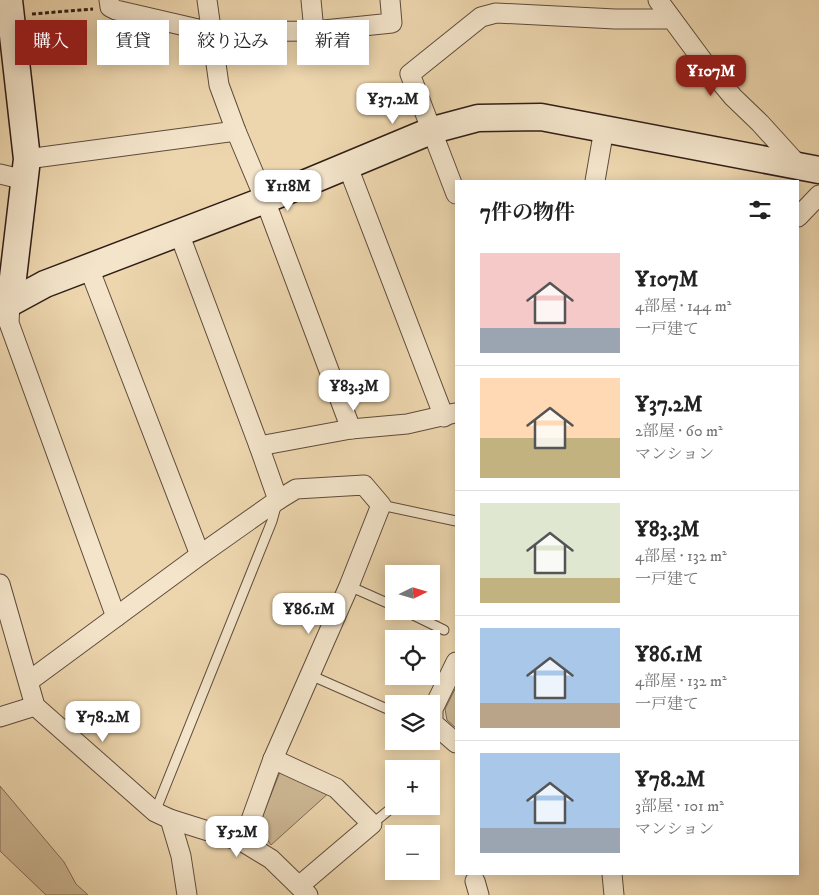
<!DOCTYPE html>
<html lang="ja">
<head>
<meta charset="utf-8">
<style>
	body { margin:0; font-family:"IM FELL DW Pica","Noto Serif JP",serif; background:#f2f2f2; color:#222; height:100vh; display:flex; flex-direction:column; font-size:19px; white-space:nowrap }
	* { box-sizing:border-box; margin:0 }
	p { font-size:16px; color:#767676 }
	.icon { flex:none; width:28px; height:28px; fill:none; stroke:currentColor; stroke-width:2; stroke-linecap:round; stroke-linejoin:round }
	.map { position:relative; flex:1; overflow:hidden }
	.sheet { position:absolute; left:455px; top:180px; width:344px; height:695px; display:flex; flex-direction:column; background:#fff; border-radius:0px; box-shadow:0 2px 12px #0003 }
	.sheet>* { flex:none }
	.top-card { position:absolute; left:15px; top:20px; width:365px; height:45px; display:flex; gap:10px }
	.needle { width:32px; rotate:85deg }
	.fabs { position:absolute; left:385px; top:565px; display:grid; gap:10px }
	.fabs a { display:grid; place-items:center; width:55px; height:55px; border-radius:0px; background:#fff; box-shadow:0 2px 12px #0003; font-size:25px }
	.price { position:absolute; translate:-50% -42px; padding:0 11px; border-radius:10px; background:#fff; color:#222; font-size:16px; line-height:32px; filter:drop-shadow(0 1px 2px #0008) }
	.price::after { content:''; position:absolute; left:50%; top:30px; width:15px; height:11px; margin-left:-8px; background:inherit; clip-path:polygon(0 0,100% 0,50% 100%) }
	.price.active { background:#8f2418; color:#fff }
	ul { padding:0; list-style:none }
	li { display:flex; align-items:center; gap:15px; height:125px; padding:0 25px }
	li+li { border-top:1px solid #e0e0e0 }
	li span { display:grid; place-items:center; flex:none; width:140px; height:100px; border-radius:0px; color:#555 }
	li>.icon { margin-inline-start:auto }
	span .icon { width:60px; height:60px; fill:#fffc; stroke-width:1 }
	li b { font-size:21px }
	h2 { display:flex; justify-content:space-between; align-items:center; height:60px; padding:0 25px; font-size:21px }
	.chip { padding:0 18px; border-radius:0px; background:#fff; box-shadow:0 2px 12px #0003; font-size:18px; line-height:45px }
	.chip.active { background:#8f2418; color:#fff }
	.map>svg:first-child { display:block }
	.green { fill:#cdb794; stroke:#7e6a56 }
	.lines { fill:none; stroke-linecap:round; stroke-linejoin:round }
	.lane-casing { stroke:#5f4c3d; stroke-width:11 }
	.street-casing { stroke:#5f4c3d; stroke-width:21 }
	.secondary-casing { stroke:#301e17; stroke-width:29 }
	.path { stroke:#301e17; stroke-width:3; stroke-dasharray:4 2.5; stroke-linecap:butt }
	.lane { stroke:#f3e4ca; stroke-width:9 }
	.street { stroke:#f3e4ca; stroke-width:19 }
	.secondary { stroke:#f3e4ca; stroke-width:26 }
</style>
</head>
<body>
<div class="map">
<svg width="819" height="895" viewBox="0 0 819 895">
	<rect width="100%" height="100%" fill="#edd6ae"/>
	<filter id="stains"><feTurbulence type="fractalNoise" baseFrequency=".004" numOctaves="4"/><feColorMatrix values="0 0 0 0 .2 0 0 0 0 .09 0 0 0 0 .02 0 0 0 .5 -.17"/></filter>
	<radialGradient id="worn" r=".72"><stop offset=".6" stop-color="#630" stop-opacity="0"/><stop offset="1" stop-color="#630" stop-opacity=".3"/></radialGradient>
	<g class="green">
		<polygon points="456,687 456,728 447,720 445,709"/>
		<polygon points="280,772 331,791 271,845 258,827"/>
		<polygon points="0,786 64,862 76,884 88,895 46,895 0,851"/>
	</g>
	<g class="lines">
		<defs>
			<g id="lane">
				<polyline points="381,505 456,521"/>
				<polyline points="349,586 394,606"/>
				<polyline points="405,611 444,630"/>
				<polyline points="310,675 394,712"/>
				<polyline points="431,774 434,773"/>
				<polyline points="155,812 272,521 277,503"/>
				<polyline points="372,824 394,806"/>
			</g>
			<g id="street">
				<polyline points="109,0 110,7 116,10 211,32 314,31 392,23 390,0"/>
				<polyline points="207,0 219,85 236,131 265,200 351,429"/>
				<polyline points="311,0 314,31"/>
				<polyline points="658,0 703,61 733,97 760,123 799,166"/>
				<polyline points="27,159 236,131"/>
				<polyline points="348,167 444,417"/>
				<polyline points="0,174 25,180"/>
				<polyline points="595,181 604,129"/>
				<polyline points="456,194 410,74 481,17 496,13 615,19 671,19"/>
				<polyline points="798,217 819,195"/>
				<polyline points="89,268 200,555"/>
				<polyline points="10,303 9,323 116,617"/>
				<polyline points="259,446 351,429 407,424 455,413"/>
				<polyline points="0,584 35,706 155,812 170,819 181,856 187,895"/>
				<polyline points="456,662 433,709 433,723 456,743"/>
				<polyline points="29,681 200,555 278,500 259,446 179,233"/>
				<polyline points="0,717 35,706"/>
				<polyline points="273,759 336,788 372,824 299,886"/>
				<polyline points="170,819 243,842 271,859 308,895"/>
				<polyline points="243,842 273,759 349,586 381,505 364,485 296,489 278,500"/>
				<polyline points="612,874 614,895"/>
				<polyline points="475,881 479,895"/>
			</g>
			<g id="secondary">
				<polyline points="9,0 27,159 10,303"/>
				<polyline points="0,311 10,303 45,284 265,200 433,130 478,118 541,117 819,170"/>
			</g>
		</defs>
		<use href="#lane" class="lane-casing"/>
		<use href="#street" class="street-casing"/>
		<use href="#secondary" class="secondary-casing"/>
		<polyline class="path" points="32,14 93,9"/>
		<use href="#lane" class="lane"/>
		<use href="#street" class="street"/>
		<use href="#secondary" class="secondary"/>
	</g>
	<rect width="100%" height="100%" filter="url(#stains)"/>
	<rect width="100%" height="100%" fill="url(#worn)"/>
</svg>
<div class="fabs">
<a><svg class="needle" viewBox="-14 -14 28 28"><path d="M0-13l5 13h-10z" fill="#e53935"/><path d="M0 13l5-13h-10z" fill="#767676"/></svg></a>
<a><svg class="icon" aria-label="locate" viewBox="0 0 24 24"><circle cx="12" cy="12" r="6"/><path d="M12 2v4M12 18v4M2 12h4M18 12h4"/></svg></a>
<a><svg class="icon" aria-label="layers" viewBox="0 0 24 24"><path d="M12 4l9 5-9 5-9-5zM3 14l9 5 9-5"/></svg></a>
<a>+</a>
<a>−</a>
</div>
<b class="price active" style="left:711px;top:97px">¥107M</b>
<b class="price" style="left:393px;top:125px">¥37.2M</b>
<b class="price" style="left:288px;top:212px">¥118M</b>
<b class="price" style="left:354px;top:412px">¥83.3M</b>
<b class="price" style="left:309px;top:635px">¥86.1M</b>
<b class="price" style="left:103px;top:743px">¥78.2M</b>
<b class="price" style="left:237px;top:858px">¥52M</b>
<div class="top-card">
<a class="chip active">購入</a>
<a class="chip">賃貸</a>
<a class="chip">絞り込み</a>
<a class="chip">新着</a>
</div>
<section class="sheet">
<h2>7件の物件<svg class="icon" aria-label="filters" viewBox="0 0 24 24"><path d="M4 7h16M4 17h16"/><circle cx="9" cy="7" r="2"/><circle cx="15" cy="17" r="2"/></svg></h2>
<ul>
<li><span style="background:linear-gradient(#f6c9c9 75%,#9aa5b1 0)"><svg class="icon" aria-label="home" viewBox="0 0 24 24"><path d="M3 11l9-7 9 7M6 9v11h12V9"/></svg></span><div><b>¥107M</b><p>4部屋 · 144 m²</p><p>一戸建て</p></div></li>
<li><span style="background:linear-gradient(#ffd9b3 60%,#c2b280 0)"><svg class="icon" aria-label="home" viewBox="0 0 24 24"><path d="M3 11l9-7 9 7M6 9v11h12V9"/></svg></span><div><b>¥37.2M</b><p>2部屋 · 60 m²</p><p>マンション</p></div></li>
<li><span style="background:linear-gradient(#dfe7d0 75%,#c2b280 0)"><svg class="icon" aria-label="home" viewBox="0 0 24 24"><path d="M3 11l9-7 9 7M6 9v11h12V9"/></svg></span><div><b>¥83.3M</b><p>4部屋 · 132 m²</p><p>一戸建て</p></div></li>
<li><span style="background:linear-gradient(#a9c7e8 75%,#b9a48a 0)"><svg class="icon" aria-label="home" viewBox="0 0 24 24"><path d="M3 11l9-7 9 7M6 9v11h12V9"/></svg></span><div><b>¥86.1M</b><p>4部屋 · 132 m²</p><p>一戸建て</p></div></li>
<li><span style="background:linear-gradient(#a9c7e8 75%,#9aa5b1 0)"><svg class="icon" aria-label="home" viewBox="0 0 24 24"><path d="M3 11l9-7 9 7M6 9v11h12V9"/></svg></span><div><b>¥78.2M</b><p>3部屋 · 101 m²</p><p>マンション</p></div></li>
</ul>
</section>
</div>
</body>
</html>
